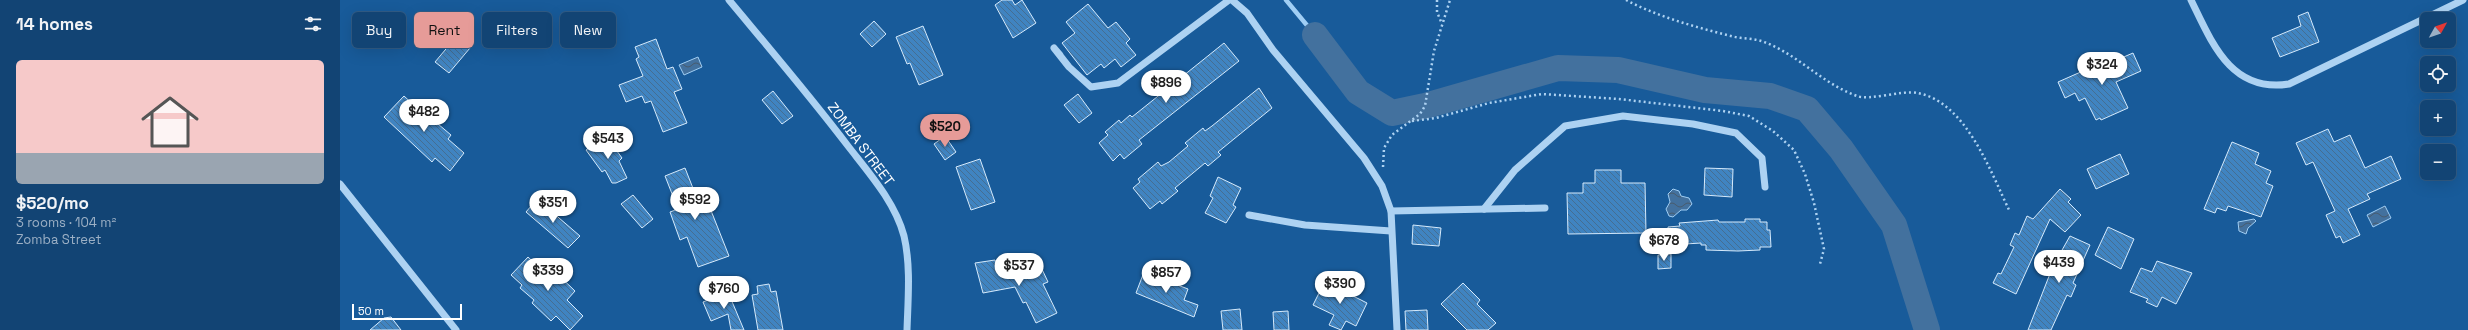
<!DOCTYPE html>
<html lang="en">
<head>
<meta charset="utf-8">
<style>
	body { margin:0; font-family:"Space Grotesk",sans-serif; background:#1f4e7c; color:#f1f3f6; height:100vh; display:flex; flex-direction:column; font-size:15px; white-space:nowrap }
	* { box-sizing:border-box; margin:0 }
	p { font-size:13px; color:#9cb0c5 }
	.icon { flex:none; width:22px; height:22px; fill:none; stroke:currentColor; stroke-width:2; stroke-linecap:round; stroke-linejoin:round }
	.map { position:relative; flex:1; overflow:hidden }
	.panel { display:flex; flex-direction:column; background:#124474; width:340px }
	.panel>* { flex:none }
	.hud { position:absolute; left:12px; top:12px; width:380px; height:36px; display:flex; gap:8px }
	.needle { width:26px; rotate:50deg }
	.controls { position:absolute; left:2080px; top:12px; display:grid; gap:8px }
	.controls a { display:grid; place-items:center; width:36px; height:36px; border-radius:6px; background:#124474; box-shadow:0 4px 16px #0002,0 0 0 1px #315c86; font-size:20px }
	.scale { position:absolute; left:12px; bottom:10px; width:110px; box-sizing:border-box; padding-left:4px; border:2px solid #fff; border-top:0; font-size:11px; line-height:14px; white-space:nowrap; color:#fff; -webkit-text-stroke:3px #185b9a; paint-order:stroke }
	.price { position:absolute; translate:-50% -34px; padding:0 9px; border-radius:14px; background:#fff; color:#222; font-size:13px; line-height:26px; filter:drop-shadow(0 1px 2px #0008) }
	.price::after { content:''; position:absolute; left:50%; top:24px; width:12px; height:9px; margin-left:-6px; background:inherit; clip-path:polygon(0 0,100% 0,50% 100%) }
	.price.selected { background:#e69b98; color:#111 }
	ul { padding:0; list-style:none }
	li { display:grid; align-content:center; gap:8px; height:212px; padding:0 16px }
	li span { display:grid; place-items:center; height:124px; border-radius:6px; color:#555 }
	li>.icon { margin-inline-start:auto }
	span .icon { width:72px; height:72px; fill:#fffc; stroke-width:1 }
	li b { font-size:17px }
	h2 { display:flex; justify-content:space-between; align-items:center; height:48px; padding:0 16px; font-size:17px }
	.chip { padding:0 14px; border-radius:6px; background:#124474; box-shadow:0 4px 16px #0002,0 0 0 1px #315c86; font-size:14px; line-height:36px }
	.chip.selected { background:#e69b98; color:#111 }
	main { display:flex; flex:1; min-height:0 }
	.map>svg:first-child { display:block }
	.water { fill:url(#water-waves); stroke:#a0cef4 }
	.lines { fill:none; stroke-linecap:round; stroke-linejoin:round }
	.stream { stroke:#a0cef4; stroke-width:4.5 }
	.river { stroke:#43719e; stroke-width:26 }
	.building { fill:url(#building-back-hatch); stroke:#d5eafc }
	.path { stroke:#add2f2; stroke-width:2.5; stroke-dasharray:2 3; stroke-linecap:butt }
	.minor { stroke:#add2f2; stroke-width:7 }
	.labels { text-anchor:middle; stroke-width:3; stroke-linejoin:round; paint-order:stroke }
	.street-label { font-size:14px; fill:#fff; stroke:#185b9a }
</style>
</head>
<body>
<main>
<section class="panel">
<h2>14 homes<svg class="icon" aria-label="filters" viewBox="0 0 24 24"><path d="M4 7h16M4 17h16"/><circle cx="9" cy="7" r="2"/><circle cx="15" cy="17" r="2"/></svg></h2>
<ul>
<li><span style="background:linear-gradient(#f6c9c9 75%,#9aa5b1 0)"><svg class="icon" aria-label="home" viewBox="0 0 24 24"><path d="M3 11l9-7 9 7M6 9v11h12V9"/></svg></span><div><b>$520/mo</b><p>3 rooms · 104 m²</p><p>Zomba Street</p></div></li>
</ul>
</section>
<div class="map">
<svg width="2128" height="330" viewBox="0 0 2128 330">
	<defs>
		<pattern id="water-waves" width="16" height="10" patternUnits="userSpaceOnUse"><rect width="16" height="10" fill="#43719e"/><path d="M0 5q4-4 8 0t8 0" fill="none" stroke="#485b6d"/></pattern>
		<pattern id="building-back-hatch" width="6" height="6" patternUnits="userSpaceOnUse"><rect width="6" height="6" fill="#4084c1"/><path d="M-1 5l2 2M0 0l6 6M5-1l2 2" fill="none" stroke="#456e92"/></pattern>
	</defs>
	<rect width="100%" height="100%" fill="#185b9a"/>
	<g class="water">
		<polygon points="358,57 362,67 344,75 339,65"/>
		<polygon points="1333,189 1339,191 1341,196 1349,198 1352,204 1347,210 1341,210 1333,217 1329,216 1326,209 1330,202 1328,194"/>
		<polygon points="2045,206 2051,218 2033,227 2027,215"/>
		<polygon points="1914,219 1916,221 1908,228 1906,234 1899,231 1898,222"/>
	</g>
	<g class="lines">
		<polyline class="stream" points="946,0 975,35"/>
		<polyline class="river" points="975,35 1018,92 1052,113 1085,106 1218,68 1278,70 1365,90 1430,96 1467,109 1501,149 1554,225 1587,330"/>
	</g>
	<g class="building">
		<polygon points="662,0 672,0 675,5 682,0 696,23 673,38 655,5"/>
		<polygon points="748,4 768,28 776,22 790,39 786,43 796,55 781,67 775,59 764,68 761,64 747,75 722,43 735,33 726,22"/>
		<polygon points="1968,12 1979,42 1940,57 1932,38 1961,26 1958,16"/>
		<polygon points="534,21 546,34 532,47 520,34"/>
		<polygon points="583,26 603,75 579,85 570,63 567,64 556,37"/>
		<polygon points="116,37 130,48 109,73 95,62"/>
		<polygon points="316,39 327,69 333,67 342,89 334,92 347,123 323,132 311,101 305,103 302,96 286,102 279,85 303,76 296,59 299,57 295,47"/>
		<polygon points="884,43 899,61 799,140 802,144 784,159 780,154 773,161 759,143 768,135 765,132 779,120 781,123 790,115 792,117"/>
		<polygon points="1793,53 1801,71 1776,82 1788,108 1761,120 1760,118 1756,120 1745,98 1739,101 1735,93 1725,98 1718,82 1777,56 1779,59"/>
		<polygon points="919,88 932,108 878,152 881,155 868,166 865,163 835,188 838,191 822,204 820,201 810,209 793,188 800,182 798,179 818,162 821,166 829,162 848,146 845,143 863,128 865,131 872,126"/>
		<polygon points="433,91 453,116 442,124 422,100"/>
		<polygon points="738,94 752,113 739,123 724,105"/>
		<polygon points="64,96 77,108 80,104 93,115 91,118 111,135 108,139 124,153 110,171 95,158 92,162 44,117"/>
		<polygon points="1988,129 1994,142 2010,135 2025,168 2051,156 2061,179 2027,194 2030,199 2008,209 2020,235 2003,243 2000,236 1996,238 1986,215 1995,211 1973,162 1966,165 1956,143"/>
		<polygon points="266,136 282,158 279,161 287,178 276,183 272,183 265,170 262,172 246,150"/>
		<polygon points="605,136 616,152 605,160 594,144"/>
		<polygon points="1892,142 1919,153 1915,164 1931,171 1926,183 1933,186 1921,217 1888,206 1886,211 1877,208 1875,213 1864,209"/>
		<polygon points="1780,154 1789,174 1756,189 1747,169"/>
		<polygon points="640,159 655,202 631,210 616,167"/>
		<polygon points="345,168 360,206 368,203 389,256 358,267 347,237 340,240 330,212 338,209 325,176"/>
		<polygon points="1365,168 1393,169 1392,197 1364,195"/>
		<polygon points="1255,170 1281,170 1281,183 1305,183 1306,233 1228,234 1227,193 1243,193 1243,183 1255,183"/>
		<polygon points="878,177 901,188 893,205 896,207 886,223 865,213 873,198 870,196"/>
		<polygon points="1720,189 1731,199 1728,202 1741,215 1725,232 1710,219 1676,294 1653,283 1658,273 1661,274 1674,247 1670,245 1675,233 1679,235 1687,216 1693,219"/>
		<polygon points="293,195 313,219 302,228 281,204"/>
		<polygon points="197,199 240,236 228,248 186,212"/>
		<polygon points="1405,219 1420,219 1420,222 1427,222 1427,230 1430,230 1431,247 1420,247 1420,250 1398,251 1366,250 1366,245 1361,245 1361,243 1329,245 1328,227 1340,226 1339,223 1378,220 1379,222 1405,222"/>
		<polygon points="1073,225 1101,228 1099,246 1072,244"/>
		<polygon points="1768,227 1794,239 1781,269 1755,255"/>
		<polygon points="1730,236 1750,245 1733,283 1736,285 1731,297 1727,295 1711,330 1688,330 1713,266"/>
		<polygon points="1331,254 1331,268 1318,269 1318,255"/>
		<polygon points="188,257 202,270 207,264 235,291 227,300 243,316 230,330 216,316 211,321 192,303 194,300 180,288 182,285 171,275"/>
		<polygon points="655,260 657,271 673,263 679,277 701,267 708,282 703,284 717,313 696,323 686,302 683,303 675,287 643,293 635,263"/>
		<polygon points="1817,261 1852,273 1836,304 1822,297 1817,307 1806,302 1808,299 1790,292 1801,268 1812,272"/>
		<polygon points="804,272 848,289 844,300 858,305 854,317 796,293"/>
		<polygon points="988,280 1011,291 1009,294 1027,303 1016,326 1006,321 1001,330 989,325 994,315 973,305 984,283 986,284"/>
		<polygon points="1123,283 1140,300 1137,304 1156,323 1148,330 1127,330 1101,304"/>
		<polygon points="429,284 431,292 436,291 443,330 418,330 412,295 418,294 417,286"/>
		<polygon points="388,292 404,330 391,330 388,314 371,321 363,302"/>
		<polygon points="900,309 902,330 883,330 881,311"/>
		<polygon points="1087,310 1088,330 1066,330 1065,311"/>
		<polygon points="948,311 949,330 934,330 933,312"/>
		<polygon points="51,317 61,330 30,330 44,318"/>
	</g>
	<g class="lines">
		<g class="path">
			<polyline points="1097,0 1097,12 1102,24"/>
			<path d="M 1286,0 C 1319,17 1355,27 1391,36 C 1402,39 1414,38 1424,42 C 1459,55 1481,83 1517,96 C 1529,101 1561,90 1577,93 C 1626,101 1651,173 1670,212"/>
			<polyline points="1072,121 1096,118 1149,103 1202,94 1279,99 1383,111 1409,116 1433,131 1454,150 1465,174 1474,203 1484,249 1480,264"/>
			<polyline points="1043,167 1044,148 1052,135 1080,114 1085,106 1094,51 1110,0"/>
		</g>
		<g class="minor">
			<path d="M 389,0 C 429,48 470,96 508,146 C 529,173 555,202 564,236 C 571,266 568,299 567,330"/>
			<polyline points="892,0 907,13 933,50 1024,158 1042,186 1051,211 1057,330"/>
			<path d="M 1851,0 C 1872,43 1891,93 1949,84 L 2123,0"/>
			<polyline points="720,55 714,48 729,67 751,87 778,83 889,0"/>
			<polyline points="0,184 116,330"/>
			<polyline points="1144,209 1175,170 1225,126 1283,116 1353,124 1396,133 1422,158 1425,187"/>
			<polyline points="1051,211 1205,208"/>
			<polyline points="909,215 965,225 1051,231"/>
		</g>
	</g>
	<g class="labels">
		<g class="street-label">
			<text transform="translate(521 144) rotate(53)" y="5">ZOMBA STREET</text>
		</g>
	</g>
</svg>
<div class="controls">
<a><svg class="needle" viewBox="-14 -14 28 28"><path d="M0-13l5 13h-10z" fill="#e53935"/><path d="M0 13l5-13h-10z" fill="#9cb0c5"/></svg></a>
<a><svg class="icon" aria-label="locate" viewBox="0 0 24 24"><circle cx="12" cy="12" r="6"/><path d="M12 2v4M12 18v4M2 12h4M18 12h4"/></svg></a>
<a>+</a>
<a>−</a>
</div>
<div class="scale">50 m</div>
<b class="price" style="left:1762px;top:86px">$324</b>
<b class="price" style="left:826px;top:104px">$896</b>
<b class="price" style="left:84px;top:133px">$482</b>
<b class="price selected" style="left:605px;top:148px">$520</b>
<b class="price" style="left:268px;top:160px">$543</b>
<b class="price" style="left:355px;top:221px">$592</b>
<b class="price" style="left:213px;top:224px">$351</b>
<b class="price" style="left:1324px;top:262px">$678</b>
<b class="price" style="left:1719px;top:284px">$439</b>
<b class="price" style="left:679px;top:287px">$537</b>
<b class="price" style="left:208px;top:292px">$339</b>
<b class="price" style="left:826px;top:294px">$857</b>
<b class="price" style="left:1000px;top:305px">$390</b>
<b class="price" style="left:384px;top:310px">$760</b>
<div class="hud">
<a class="chip">Buy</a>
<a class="chip selected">Rent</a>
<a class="chip">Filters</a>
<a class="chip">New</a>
</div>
</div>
</main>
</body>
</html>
